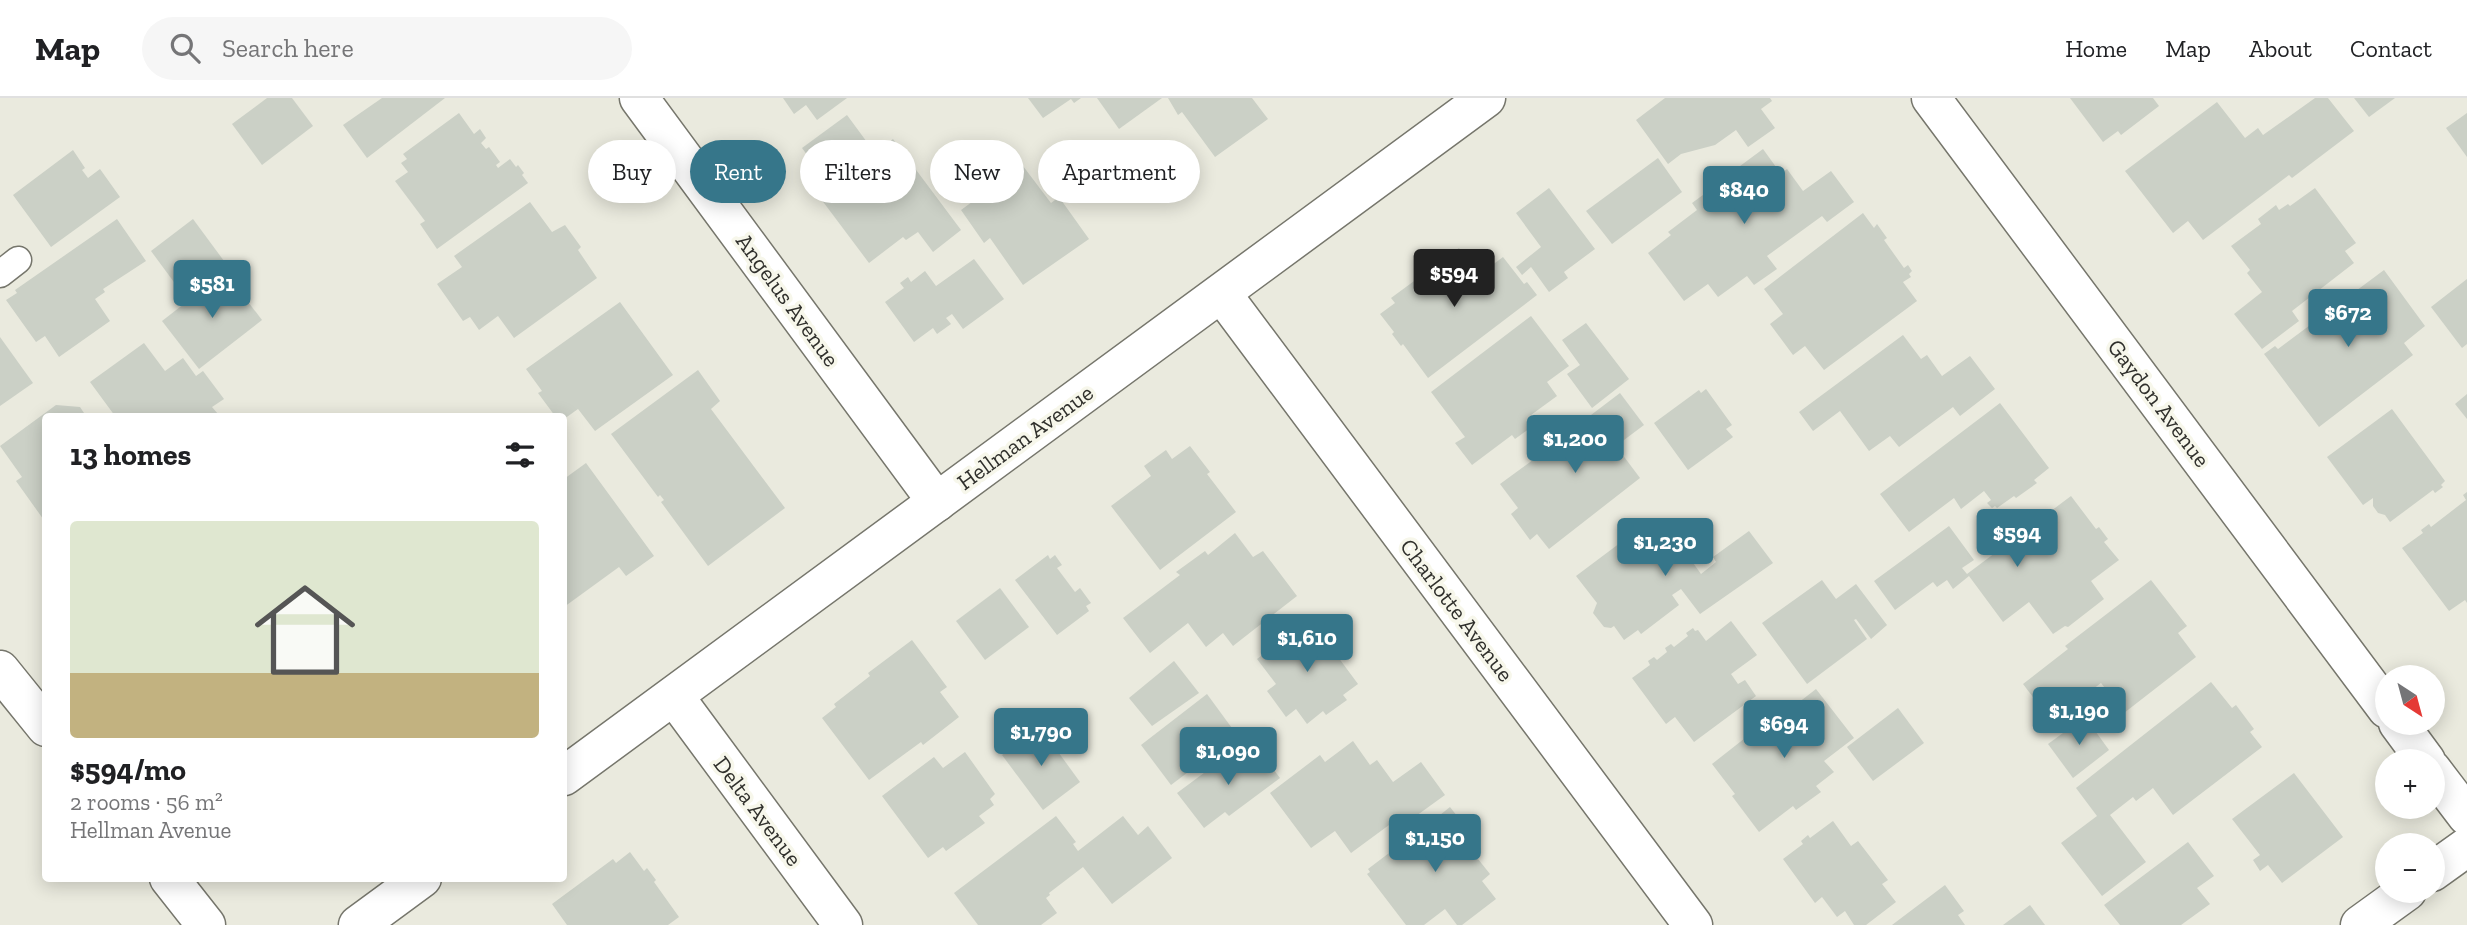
<!DOCTYPE html>
<html lang="en">
<head>
<meta charset="utf-8">
<style>
	body { margin:0; font-family:"Zilla Slab",serif; background:#f6f6f6; color:#202124; height:100vh; display:flex; flex-direction:column; font-size:26px; white-space:nowrap }
	* { box-sizing:border-box; margin:0 }
	p { font-size:23px; color:#757577 }
	.icon { flex:none; width:38px; height:38px; fill:none; stroke:currentColor; stroke-width:2; stroke-linecap:round; stroke-linejoin:round }
	.map { position:relative; flex:1; overflow:hidden }
	.details { position:absolute; left:42px; top:315px; width:525px; height:469px; display:flex; flex-direction:column; background:#fff; border-radius:7px; box-shadow:0 4px 18px #0003 }
	.details>* { flex:none }
	.guide { position:absolute; left:588px; top:42px; width:665px; height:63px; display:flex; gap:14px }
	.needle { width:46px; rotate:144deg }
	.tools { position:absolute; left:2375px; top:567px; display:grid; gap:14px }
	.tools a { display:grid; place-items:center; width:70px; height:70px; border-radius:50%; background:#fff; box-shadow:0 4px 18px #0003; font-size:35px }
	.price { position:absolute; translate:-50% -60px; padding:0 16px; border-radius:7px; background:#36768a; color:#fff; font-size:23px; line-height:46px; filter:drop-shadow(0 2px 4px #0008) }
	.price::after { content:''; position:absolute; left:50%; top:42px; width:21px; height:16px; margin-left:-10px; background:inherit; clip-path:polygon(0 0,100% 0,50% 100%) }
	.price.active { background:#222; color:#fff }
	ul { padding:0; list-style:none }
	li { display:grid; align-content:center; gap:14px; height:371px; padding:0 28px }
	li+li { border-top:2px solid #e0e0e0 }
	li span { display:grid; place-items:center; height:217px; border-radius:7px; color:#555 }
	li>.icon { margin-inline-start:auto }
	span .icon { width:126px; height:126px; fill:#fffc; stroke-width:1 }
	li b { font-size:30px }
	h2 { display:flex; justify-content:space-between; align-items:center; height:84px; padding:0 28px; font-size:30px }
	.chip { padding:0 24px; border-radius:32px; background:#fff; box-shadow:0 4px 18px #0003; font-size:24px; line-height:63px }
	.chip.active { background:#36768a; color:#fff }
	header { display:flex; align-items:center; gap:42px; box-sizing:border-box; height:98px; padding:0 35px; background:#fff; border-bottom:2px solid #e0e0e0 }
	header strong { font-size:33px }
	nav { display:flex; gap:38px; margin-inline-start:auto; font-size:24px }
	.search { width:490px; height:63px; background:#f6f6f6; display:flex; align-items:center; gap:18px; box-sizing:border-box; padding:0 24px; border-radius:38px; color:#757577; font-size:26px }
	.map>svg:first-child { display:block }
	.building { fill:#cbd0c6 }
	.lines { fill:none; stroke-linecap:round; stroke-linejoin:round }
	.service-casing { stroke:#76766c; stroke-width:29 }
	.minor-casing { stroke:#76766c; stroke-width:41 }
	.tertiary-casing { stroke:#76766c; stroke-width:41 }
	.service { stroke:#fff; stroke-width:26 }
	.minor { stroke:#fff; stroke-width:38 }
	.tertiary { stroke:#fff; stroke-width:38 }
	.labels { text-anchor:middle; stroke-width:7; stroke-linejoin:round; paint-order:stroke }
	.street-label { font-size:23px; fill:#30302c; stroke:#f7f7eb }
</style>
</head>
<body>
<header>
<strong>Map</strong>
<div class="search"><svg class="icon" aria-label="search" viewBox="0 0 24 24"><circle cx="10" cy="10" r="6"/><path d="M15 15l6 6"/></svg>Search here</div>
<nav><a>Home</a><a>Map</a><a>About</a><a>Contact</a></nav>
</header>
<div class="map">
<svg width="2467" height="827" viewBox="0 0 2467 827">
	<rect width="100%" height="100%" fill="#eaeade"/>
	<g class="building">
		<polygon points="267,0 292,0 313,28 262,67 232,26"/>
		<polygon points="382,0 445,0 367,60 343,27"/>
		<polygon points="783,0 847,0 817,22 806,7 794,16"/>
		<polygon points="1028,0 1081,0 1074,5 1071,1 1043,20"/>
		<polygon points="1097,0 1162,0 1119,31"/>
		<polygon points="1168,0 1252,0 1268,21 1215,59 1182,14 1178,17"/>
		<polygon points="1665,0 1770,0 1772,3 1761,11 1775,30 1748,49 1736,32 1715,47 1681,56 1668,66 1636,22"/>
		<polygon points="2070,0 2153,0 2159,8 2121,37 2118,33 2103,44"/>
		<polygon points="2315,0 2328,0 2354,33 2292,80 2289,77 2203,142 2188,123 2173,135 2125,73 2217,4 2245,40 2258,30 2263,37"/>
		<polygon points="2354,0 2395,0 2369,19"/>
		<polygon points="459,15 474,36 480,31 486,40 481,45 486,51 489,49 500,64 496,67 498,70 510,61 516,69 518,67 524,75 522,77 528,85 437,151 420,126 425,123 395,83 408,74 401,65 407,61 403,56"/>
		<polygon points="2467,15 2467,59 2446,30"/>
		<polygon points="847,17 875,55 893,41 961,132 933,154 918,134 906,142 903,139 869,165 818,97 830,88 802,50"/>
		<polygon points="1763,51 1781,76 1787,71 1803,93 1831,73 1854,104 1827,124 1822,118 1767,158 1777,171 1754,187 1747,178 1718,199 1708,186 1684,203 1648,155 1671,137 1668,134 1697,112 1692,105 1718,86 1714,81 1733,68 1736,71"/>
		<polygon points="73,52 85,70 82,72 88,80 100,71 120,99 51,149 13,97"/>
		<polygon points="1014,56 1051,105 1059,99 1089,141 1023,187 990,140 984,145 961,112 1002,82 994,71"/>
		<polygon points="1658,60 1682,94 1612,146 1586,113"/>
		<polygon points="1549,90 1595,151 1564,174 1568,180 1549,194 1531,169 1522,177 1516,169 1541,149 1516,115"/>
		<polygon points="2315,90 2356,145 2345,153 2354,165 2292,213 2299,223 2262,251 2234,216 2262,194 2247,175 2250,172 2231,148 2261,126 2258,121 2276,107 2279,112 2288,106 2290,108"/>
		<polygon points="530,104 552,134 565,127 581,149 578,152 597,180 514,240 498,218 479,232 470,219 463,223 437,186 462,169 454,158"/>
		<polygon points="1863,115 1874,130 1877,126 1887,140 1884,142 1904,170 1908,167 1912,173 1909,176 1911,179 1903,184 1917,203 1824,272 1805,248 1793,257 1770,226 1783,216 1764,191"/>
		<polygon points="117,121 146,163 103,191 105,194 95,201 110,223 59,259 45,238 36,244 6,202 17,195 15,192"/>
		<polygon points="193,121 224,163 182,195 151,153"/>
		<polygon points="1459,150 1479,177 1503,159 1524,186 1527,184 1537,197 1428,280 1403,246 1401,248 1392,236 1394,234 1380,216 1395,205 1391,200"/>
		<polygon points="974,161 1004,201 963,231 952,216 946,220 951,226 937,236 933,230 914,244 885,204 904,190 900,185 908,179 911,184 925,173 936,188"/>
		<polygon points="2384,172 2425,228 2404,245 2413,257 2319,329 2264,256 2275,248 2278,251"/>
		<polygon points="225,174 262,222 199,271 162,223"/>
		<polygon points="2467,181 2467,246 2462,250 2431,209"/>
		<polygon points="620,204 673,277 595,333 578,311 564,321 564,318 555,318 538,295 542,293 526,271"/>
		<polygon points="1531,218 1569,268 1547,284 1557,298 1531,317 1537,325 1515,341 1512,337 1472,367 1455,345 1465,339 1431,294"/>
		<polygon points="1586,225 1629,281 1592,310 1567,276 1580,267 1562,242"/>
		<polygon points="1903,237 1921,261 1927,257 1942,278 1970,258 1995,291 1960,318 1953,309 1899,349 1890,338 1869,353 1840,313 1813,333 1799,314"/>
		<polygon points="0,239 33,285 0,308"/>
		<polygon points="144,245 165,273 183,260 196,278 203,273 224,301 212,309 218,316 215,318 115,318 90,284"/>
		<polygon points="698,272 720,303 711,311 785,410 708,468 661,404 664,402 660,397 658,399 611,336"/>
		<polygon points="1706,291 1732,327 1726,331 1733,339 1688,372 1654,325 1699,292 1701,295"/>
		<polygon points="1620,295 1644,327 1616,348 1640,380 1549,451 1537,436 1530,442 1511,416 1518,410 1500,386 1592,319 1591,317"/>
		<polygon points="2467,296 2467,321 2455,306"/>
		<polygon points="2000,305 2049,370 2034,382 2037,385 2016,400 2014,398 1997,410 1995,408 1992,410 1987,405 1991,402 1984,393 1961,411 1954,400 1909,434 1880,396"/>
		<polygon points="56,307 80,309 86,318 46,318 46,425 16,383 22,379 0,348"/>
		<polygon points="2392,311 2445,383 2441,387 2443,389 2435,395 2433,392 2390,424 2385,417 2378,415 2373,408 2373,400 2363,407 2327,359"/>
		<polygon points="1190,348 1210,374 1207,376 1236,414 1160,472 1111,408 1151,378 1144,368 1166,352 1172,361"/>
		<polygon points="586,365 654,458 626,478 619,469 564,509 564,381"/>
		<polygon points="2467,394 2467,505 2465,502 2449,513 2402,450 2423,435 2421,432 2429,426 2431,429 2466,402 2463,397"/>
		<polygon points="2071,398 2096,431 2099,429 2108,441 2104,444 2119,462 2091,483 2104,501 2068,529 2065,528 2053,536 2029,504 2003,524 1969,478 1953,491 1947,482 1937,489 1933,484 1895,512 1874,483 1949,428 1974,462 1962,470 1967,476"/>
		<polygon points="1679,422 1703,453 1691,462 1701,476 1716,464 1713,459 1749,433 1773,465 1700,516 1681,491 1672,497 1679,507 1641,536 1638,532 1624,542 1614,528 1611,530 1604,529 1593,515 1597,505 1576,478 1628,439 1638,452"/>
		<polygon points="1235,435 1253,459 1263,453 1297,498 1233,548 1223,535 1206,549 1188,525 1150,555 1123,520 1180,477 1176,474 1205,453 1208,457"/>
		<polygon points="1048,457 1050,461 1055,457 1062,467 1057,470 1075,494 1080,490 1091,505 1086,508 1089,513 1057,537 1015,482"/>
		<polygon points="1822,482 1836,501 1856,486 1887,527 1871,541 1856,521 1854,522 1867,541 1807,586 1762,525"/>
		<polygon points="2151,482 2187,528 2178,535 2196,559 2124,615 2101,585 2051,623 2023,586 2068,551 2065,548"/>
		<polygon points="1000,490 1029,529 985,562 956,523"/>
		<polygon points="1310,521 1358,586 1343,597 1347,602 1326,617 1323,613 1307,626 1296,611 1286,619 1267,593 1276,586 1257,561"/>
		<polygon points="1731,523 1757,557 1731,576 1738,586 1745,582 1756,598 1694,644 1675,619 1666,626 1632,580 1650,567 1648,563 1654,559 1657,562 1667,554 1665,550 1671,546 1674,549 1688,538 1686,535 1693,530 1695,533 1698,532 1706,543"/>
		<polygon points="912,542 947,589 940,594 959,619 923,647 921,644 869,682 822,620 836,609 834,606 870,578 868,575"/>
		<polygon points="1174,563 1199,595 1152,628 1129,600"/>
		<polygon points="2211,584 2232,610 2236,607 2254,631 2250,634 2262,649 2173,717 2153,690 2136,703 2133,699 2110,717 2146,764 2102,798 2061,745 2097,718 2076,690"/>
		<polygon points="1816,591 1854,640 1824,663 1834,674 1816,688 1821,694 1796,712 1793,708 1759,734 1732,698 1735,696 1712,666 1768,622 1771,626"/>
		<polygon points="1207,596 1237,637 1171,687 1141,647"/>
		<polygon points="1898,610 1924,645 1873,683 1847,649"/>
		<polygon points="2085,619 2109,652 2073,680 2048,646"/>
		<polygon points="1040,629 1080,684 1043,712 1002,657"/>
		<polygon points="1353,643 1370,667 1377,662 1393,684 1421,664 1445,697 1409,723 1404,716 1351,755 1335,733 1311,750 1270,695 1320,657 1325,664"/>
		<polygon points="1255,647 1280,680 1229,718 1225,714 1204,730 1177,695 1216,666 1220,672"/>
		<polygon points="965,654 995,696 990,701 994,707 979,718 985,725 946,753 943,749 928,760 882,698 934,659 943,670"/>
		<polygon points="2294,675 2343,739 2282,785 2268,767 2260,773 2253,762 2260,757 2232,721"/>
		<polygon points="1450,709 1464,727 1466,724 1476,737 1473,739 1481,751 1474,756 1490,776 1482,783 1496,801 1462,827 1457,827 1445,811 1424,827 1406,827 1367,776 1370,774 1368,771 1422,730 1420,727 1427,722 1430,725"/>
		<polygon points="1056,718 1076,744 1073,746 1078,753 1123,718 1138,737 1148,728 1172,760 1112,806 1083,769 1049,795 1050,797 1046,800 1057,815 1041,827 978,827 954,795"/>
		<polygon points="1833,723 1851,748 1858,743 1888,782 1882,786 1896,804 1866,827 1854,827 1845,813 1837,819 1822,799 1815,805 1783,761 1803,746 1801,743 1808,737 1810,740"/>
		<polygon points="2188,744 2214,778 2197,790 2210,806 2181,827 2120,827 2104,807"/>
		<polygon points="630,754 644,773 647,770 656,782 654,784 679,819 668,827 567,827 552,806 613,761 616,765"/>
		<polygon points="1945,787 1964,813 1958,817 1965,827 1892,827"/>
		<polygon points="2030,807 2045,827 2003,827"/>
	</g>
	<g class="lines">
		<defs>
			<polyline id="service" points="0,176 18,162"/>
			<g id="minor">
				<polyline points="639,0 937,404"/>
				<polyline points="1931,0 2387,611"/>
				<polyline points="1222,196 1693,827"/>
				<polyline points="0,572 46,629"/>
				<polyline points="674,598 843,827"/>
				<polyline points="2398,625 2426,663"/>
				<polyline points="2432,672 2467,718"/>
				<polyline points="2432,774 2467,749"/>
				<polyline points="169,780 206,827"/>
				<polyline points="2360,827 2407,793"/>
			</g>
			<g id="tertiary">
				<polyline points="564,678 1486,0"/>
				<polyline points="358,827 422,780"/>
			</g>
		</defs>
		<use href="#service" class="service-casing"/>
		<use href="#minor" class="minor-casing"/>
		<use href="#tertiary" class="tertiary-casing"/>
		<use href="#service" class="service"/>
		<use href="#minor" class="minor"/>
		<use href="#tertiary" class="tertiary"/>
	</g>
	<g class="labels">
		<g class="street-label">
			<text transform="translate(788 202) rotate(54)" y="8">Angelus Avenue</text>
			<text transform="translate(2159 305) rotate(53)" y="8">Gaydon Avenue</text>
			<text transform="translate(1025 339) rotate(-36)" y="8">Hellman Avenue</text>
			<text transform="translate(1457 512) rotate(53)" y="8">Charlotte Avenue</text>
			<text transform="translate(758 713) rotate(53)" y="8">Delta Avenue</text>
		</g>
	</g>
</svg>
<div class="tools">
<a><svg class="needle" viewBox="-14 -14 28 28"><path d="M0-13l5 13h-10z" fill="#e53935"/><path d="M0 13l5-13h-10z" fill="#757577"/></svg></a>
<a>+</a>
<a>−</a>
</div>
<b class="price" style="left:1744px;top:128px">$840</b>
<b class="price active" style="left:1454px;top:211px">$594</b>
<b class="price" style="left:212px;top:222px">$581</b>
<b class="price" style="left:2348px;top:251px">$672</b>
<b class="price" style="left:1575px;top:377px">$1,200</b>
<b class="price" style="left:2017px;top:471px">$594</b>
<b class="price" style="left:1665px;top:480px">$1,230</b>
<b class="price" style="left:1307px;top:576px">$1,610</b>
<b class="price" style="left:2079px;top:649px">$1,190</b>
<b class="price" style="left:1784px;top:662px">$694</b>
<b class="price" style="left:1041px;top:670px">$1,790</b>
<b class="price" style="left:1228px;top:689px">$1,090</b>
<b class="price" style="left:1435px;top:776px">$1,150</b>
<div class="guide">
<a class="chip">Buy</a>
<a class="chip active">Rent</a>
<a class="chip">Filters</a>
<a class="chip">New</a>
<a class="chip">Apartment</a>
</div>
<section class="details">
<h2>13 homes<svg class="icon" aria-label="filters" viewBox="0 0 24 24"><path d="M4 7h16M4 17h16"/><circle cx="9" cy="7" r="2"/><circle cx="15" cy="17" r="2"/></svg></h2>
<ul>
<li><span style="background:linear-gradient(#dfe7d0 70%,#c2b280 0)"><svg class="icon" aria-label="home" viewBox="0 0 24 24"><path d="M3 11l9-7 9 7M6 9v11h12V9"/></svg></span><div><b>$594/mo</b><p>2 rooms · 56 m²</p><p>Hellman Avenue</p></div></li>
</ul>
</section>
</div>
</body>
</html>
